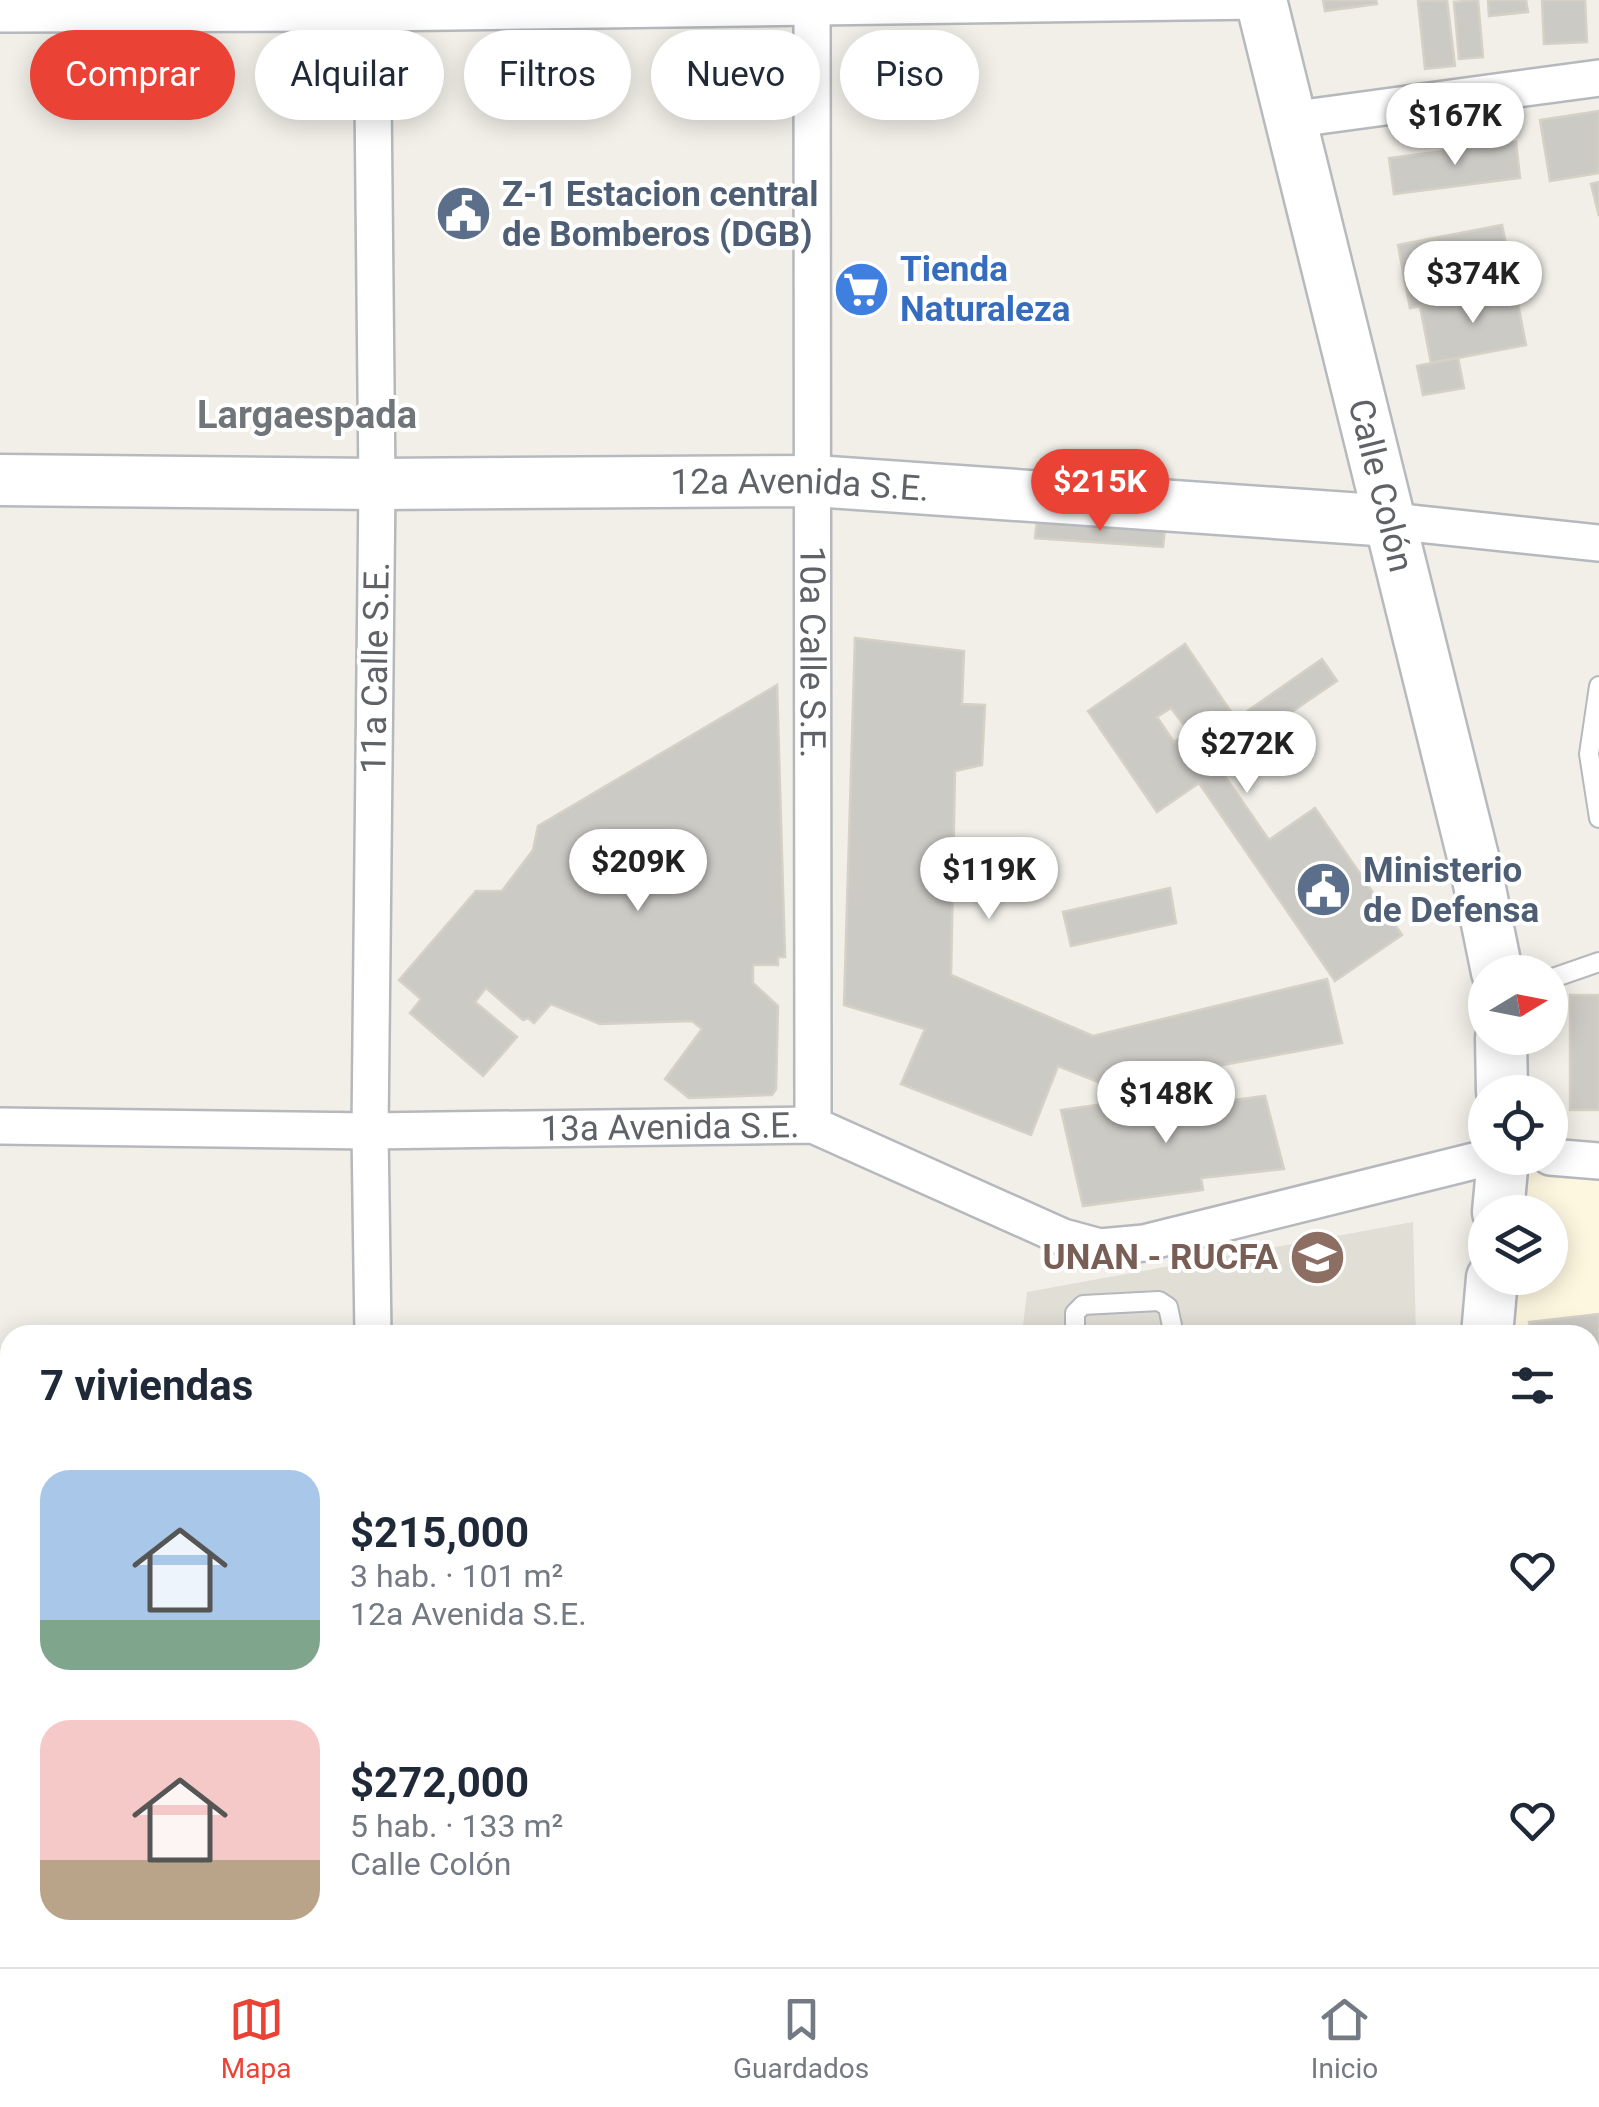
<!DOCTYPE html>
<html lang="es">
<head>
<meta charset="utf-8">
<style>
	body { margin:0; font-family:Roboto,sans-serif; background:#f6f6f7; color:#1f2937; height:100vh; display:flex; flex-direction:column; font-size:38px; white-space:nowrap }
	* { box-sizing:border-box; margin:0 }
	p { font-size:32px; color:#747a83 }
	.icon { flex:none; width:55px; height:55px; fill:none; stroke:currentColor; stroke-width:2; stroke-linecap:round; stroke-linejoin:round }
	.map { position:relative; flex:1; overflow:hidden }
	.side { position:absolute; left:0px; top:1325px; width:1600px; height:642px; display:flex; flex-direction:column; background:#fff; border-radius:30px 30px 0 0; box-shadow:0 5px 25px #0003 }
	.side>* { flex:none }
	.top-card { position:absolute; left:30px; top:30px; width:1000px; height:90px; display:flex; gap:20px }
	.needle { width:65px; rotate:80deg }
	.tools { position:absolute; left:1468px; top:955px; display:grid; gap:20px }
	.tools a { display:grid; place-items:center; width:100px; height:100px; border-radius:50%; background:#fff; box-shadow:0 5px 25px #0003; font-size:50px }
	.price { position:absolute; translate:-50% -85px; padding:0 22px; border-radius:35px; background:#fff; color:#222; font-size:32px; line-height:65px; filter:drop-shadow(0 2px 5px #0008) }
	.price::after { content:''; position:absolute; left:50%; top:60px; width:30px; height:22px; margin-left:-15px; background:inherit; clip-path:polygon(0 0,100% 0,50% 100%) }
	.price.current { background:#ea4335; color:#fff }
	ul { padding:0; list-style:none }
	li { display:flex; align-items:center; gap:30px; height:250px; padding:0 40px }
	li span { display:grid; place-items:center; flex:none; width:280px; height:200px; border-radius:30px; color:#555 }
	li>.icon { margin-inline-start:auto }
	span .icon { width:120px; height:120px; fill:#fffc; stroke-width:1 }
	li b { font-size:42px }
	h2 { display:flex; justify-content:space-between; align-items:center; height:120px; padding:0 40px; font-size:42px }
	.tag { padding:0 35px; border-radius:45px; background:#fff; box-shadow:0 5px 25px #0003; font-size:35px; line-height:90px }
	.tag.current { background:#ea4335; color:#fff }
	.menu { display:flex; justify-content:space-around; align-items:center; height:140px; border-top:2px solid #e0e1e3; background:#fff; font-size:28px; color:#747a83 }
	.menu a { display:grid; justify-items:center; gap:5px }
	.menu .current { color:#ea4335 }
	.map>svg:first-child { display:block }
	.commercial { fill:#fef7e0 }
	.education { fill:#e1ded6 }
	.medical { fill:#fce8e6 }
	.building { fill:#cccac5; stroke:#d6d1c6; stroke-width:2.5; fill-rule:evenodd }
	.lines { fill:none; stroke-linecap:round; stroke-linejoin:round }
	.lane-casing { stroke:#b5b8bc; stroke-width:22 }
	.street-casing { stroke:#b5b8bc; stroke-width:40 }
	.secondary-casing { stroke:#b6babf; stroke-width:55 }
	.lane { stroke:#fff; stroke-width:18 }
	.street { stroke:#fff; stroke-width:35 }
	.secondary { stroke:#fff; stroke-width:50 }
	.labels { text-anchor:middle; stroke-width:8; stroke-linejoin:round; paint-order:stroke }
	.service-label { font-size:35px; font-weight:bold; fill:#4e5e75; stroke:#fff; text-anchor:start }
	.shop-label { font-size:35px; font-weight:bold; fill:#366cbe; stroke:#fff; text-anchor:start }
	.street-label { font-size:35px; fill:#5f6368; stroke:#fff }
	.education-label { font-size:35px; font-weight:bold; fill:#785e54; stroke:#fff; text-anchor:end }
	.neighbourhood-label { font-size:38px; font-weight:bold; fill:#70757a; stroke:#fff }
</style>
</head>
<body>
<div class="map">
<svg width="1599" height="1967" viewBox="0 0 1599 1967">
	<rect width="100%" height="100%" fill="#f1efe8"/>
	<polygon class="commercial" points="1503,1158 1599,1161 1599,1948 1590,1931 1590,1335 1489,1335 1493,1278 1550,1278 1550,1212 1499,1212"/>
	<g class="education">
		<polygon points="1413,1222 1416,1335 1022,1335 1027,1292"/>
		<polygon points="980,1958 1563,1958 1568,1967 980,1967"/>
	</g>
	<polygon class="medical" points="10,1708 10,1958 938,1958 938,1967 0,1967 0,1710"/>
	<g class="building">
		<polygon points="1323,0 1376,0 1377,4 1325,11"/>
		<polygon points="1447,0 1455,66 1425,69 1418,1"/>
		<polygon points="1478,0 1483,57 1459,59 1454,2"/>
		<polygon points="1488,0 1526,0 1528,12 1489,16"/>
		<polygon points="1542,0 1585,0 1587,42 1544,44"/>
		<polygon points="1599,111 1599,173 1550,181 1540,120"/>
		<polygon points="1516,142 1520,178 1394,194 1389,158"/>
		<polygon points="1599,182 1599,216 1591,184"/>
		<polygon points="1502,225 1515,288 1410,308 1398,245"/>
		<polygon points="1515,288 1526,345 1431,363 1420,306"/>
		<polygon points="1458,358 1464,388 1423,395 1417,366"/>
		<polygon points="1037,520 1165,529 1163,547 1035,538"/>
		<polygon points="855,638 964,651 962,704 985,705 982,765 955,771 951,975 1093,1036 1327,979 1342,1043 1108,1086 1058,1066 1031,1135 901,1084 925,1029 844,1005"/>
		<path d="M 1185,644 L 1257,750 L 1267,744 L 1246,712 L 1322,659 L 1337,681 L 1280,720 L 1296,743 L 1260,767 L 1250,752 L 1222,772 L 1269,840 L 1315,808 L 1402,935 L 1335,981 L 1199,783 L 1157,812 L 1088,711 ZM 1171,708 L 1189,732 L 1174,742 L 1157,717 Z"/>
		<polygon points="777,685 785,957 778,957 778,965 753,965 753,983 778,1006 776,1089 772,1095 689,1098 665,1079 702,1029 692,1021 600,1024 551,1004 534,1023 528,1018 523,1020 486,988 475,1002 517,1037 483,1076 410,1013 421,999 399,980 476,891 502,891 533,850 538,826"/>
		<polygon points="1170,888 1176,923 1071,946 1063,912"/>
		<rect x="1570" y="995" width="29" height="115"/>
		<polygon points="1174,1094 1181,1107 1265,1096 1284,1169 1201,1178 1203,1190 1083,1206 1061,1110"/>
		<polygon points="1599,1314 1599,1350 1590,1351 1590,1335 1531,1335 1529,1322"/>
		<polygon points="1599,1384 1599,1409 1590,1410 1590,1385"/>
		<polygon points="1591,1576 1599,1617 1590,1619 1590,1577"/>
		<polygon points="1599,1656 1599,1709 1590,1711 1590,1657"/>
	</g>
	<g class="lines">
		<defs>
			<g id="lane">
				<polyline points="1599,686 1589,754 1599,818"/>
				<polyline points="1550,979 1599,962"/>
				<polyline points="1075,1335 1075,1313 1083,1305 1159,1301 1168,1307 1174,1335"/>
			</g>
			<g id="street">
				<polyline points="372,0 377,484 370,1131 373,1335"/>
				<path id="s1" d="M 812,0 L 813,1125"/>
				<polyline points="0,14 372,13 1261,1"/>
				<polyline points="1289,120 1599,78"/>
				<polyline points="1391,521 1599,543"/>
				<path id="s2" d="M 0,1126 L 370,1131 L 813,1125 L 1063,1237 L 1100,1247 L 1144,1243 L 1486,1158"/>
				<polyline points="1550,1157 1599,1161"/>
				<polyline points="1590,1503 1599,1502"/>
				<polyline points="0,1554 10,1557"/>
				<polyline points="967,1958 967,1967"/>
			</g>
			<g id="secondary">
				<path id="s3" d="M 1261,0 L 1476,869 L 1497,972"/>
				<path id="s4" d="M 0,480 L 377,484 L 814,481 L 1391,521"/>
				<polyline points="1501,1038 1502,1092"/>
				<polyline points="1498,1212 1503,1158"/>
				<polyline points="1487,1335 1492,1278"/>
				<polyline points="1590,1931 1599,1948"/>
			</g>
		</defs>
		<use href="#lane" class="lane-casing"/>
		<use href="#street" class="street-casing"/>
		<use href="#secondary" class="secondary-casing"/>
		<use href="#lane" class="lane"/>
		<use href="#street" class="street"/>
		<use href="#secondary" class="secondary"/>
	</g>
	<defs>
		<symbol id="civic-disc" viewBox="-11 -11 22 22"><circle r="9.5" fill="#5c6f8a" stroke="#fff"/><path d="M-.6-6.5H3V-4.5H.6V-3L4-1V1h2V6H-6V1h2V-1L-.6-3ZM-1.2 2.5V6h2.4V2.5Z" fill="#fff"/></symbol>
		<symbol id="supermarket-disc" viewBox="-11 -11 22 22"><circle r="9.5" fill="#3f7fe0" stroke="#fff"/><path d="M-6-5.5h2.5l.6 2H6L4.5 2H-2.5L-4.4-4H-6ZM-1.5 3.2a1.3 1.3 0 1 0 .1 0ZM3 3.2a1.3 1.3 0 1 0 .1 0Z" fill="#fff"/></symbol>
		<symbol id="university-disc" viewBox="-11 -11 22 22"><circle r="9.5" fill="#8d6e63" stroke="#fff"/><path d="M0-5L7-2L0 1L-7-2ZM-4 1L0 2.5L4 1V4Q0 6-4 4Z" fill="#fff"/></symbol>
	</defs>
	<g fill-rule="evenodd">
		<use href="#civic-disc" x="432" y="182" width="63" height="63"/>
		<use href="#supermarket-disc" x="830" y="258" width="63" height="63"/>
		<use href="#civic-disc" x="1292" y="858" width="63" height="63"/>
		<use href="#university-disc" x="1286" y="1226" width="63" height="63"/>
	</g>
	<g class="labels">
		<g class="service-label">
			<text x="502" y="206">Z-1 Estacion central<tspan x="502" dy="40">de Bomberos (DGB)</tspan></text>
			<text x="1363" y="882">Ministerio<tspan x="1363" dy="40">de Defensa</tspan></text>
		</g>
		<g class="shop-label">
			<text x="900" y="281">Tienda<tspan x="900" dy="40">Naturaleza</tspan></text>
		</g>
		<g class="street-label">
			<text dy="12" stroke="none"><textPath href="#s4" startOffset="800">12a Avenida S.E.</textPath></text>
			<text dy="12" stroke="none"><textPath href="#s3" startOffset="500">Calle Colón</textPath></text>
			<text dy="12" stroke="none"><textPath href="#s1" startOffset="652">10a Calle S.E.</textPath></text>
			<text transform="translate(375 668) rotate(-89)" y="12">11a Calle S.E.</text>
			<text dy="12" stroke="none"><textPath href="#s2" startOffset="670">13a Avenida S.E.</textPath></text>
		</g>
		<g class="education-label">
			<text x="1278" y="1269">UNAN - RUCFA</text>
		</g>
		<g class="neighbourhood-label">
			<text x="307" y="428">Largaespada</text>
		</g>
	</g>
</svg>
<div class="tools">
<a><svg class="needle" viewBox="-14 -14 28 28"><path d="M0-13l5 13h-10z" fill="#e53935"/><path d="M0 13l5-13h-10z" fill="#747a83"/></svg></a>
<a><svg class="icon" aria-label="locate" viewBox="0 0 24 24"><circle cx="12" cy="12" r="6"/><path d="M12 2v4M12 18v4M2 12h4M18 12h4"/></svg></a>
<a><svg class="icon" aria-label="layers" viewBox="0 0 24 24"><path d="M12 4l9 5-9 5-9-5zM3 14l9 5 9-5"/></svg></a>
</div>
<b class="price" style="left:1455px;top:168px">$167K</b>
<b class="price" style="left:1473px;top:326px">$374K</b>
<b class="price current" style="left:1100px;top:534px">$215K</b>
<b class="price" style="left:1247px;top:796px">$272K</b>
<b class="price" style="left:638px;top:914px">$209K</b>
<b class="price" style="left:989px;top:922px">$119K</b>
<b class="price" style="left:1166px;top:1146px">$148K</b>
<div class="top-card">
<a class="tag current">Comprar</a>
<a class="tag">Alquilar</a>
<a class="tag">Filtros</a>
<a class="tag">Nuevo</a>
<a class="tag">Piso</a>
</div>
<section class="side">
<h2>7 viviendas<svg class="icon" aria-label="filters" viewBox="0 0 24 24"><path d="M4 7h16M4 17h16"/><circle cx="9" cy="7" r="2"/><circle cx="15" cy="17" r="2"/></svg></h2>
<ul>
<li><span style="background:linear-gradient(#a9c7e8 75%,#7fa58c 0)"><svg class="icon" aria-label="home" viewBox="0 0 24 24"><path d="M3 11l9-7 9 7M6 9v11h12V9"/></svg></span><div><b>$215,000</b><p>3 hab. · 101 m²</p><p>12a Avenida S.E.</p></div><svg class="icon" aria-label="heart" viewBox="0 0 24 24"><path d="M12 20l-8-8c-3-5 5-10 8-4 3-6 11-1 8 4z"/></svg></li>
<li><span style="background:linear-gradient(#f6c9c9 70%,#b9a48a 0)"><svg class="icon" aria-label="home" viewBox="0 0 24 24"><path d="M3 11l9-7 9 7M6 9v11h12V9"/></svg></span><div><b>$272,000</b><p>5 hab. · 133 m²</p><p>Calle Colón</p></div><svg class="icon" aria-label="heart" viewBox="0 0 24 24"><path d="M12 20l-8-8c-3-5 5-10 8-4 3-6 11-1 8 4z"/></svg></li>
</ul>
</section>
</div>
<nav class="menu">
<a class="current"><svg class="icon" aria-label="map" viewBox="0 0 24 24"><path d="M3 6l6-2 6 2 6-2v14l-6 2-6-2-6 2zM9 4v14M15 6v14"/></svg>Mapa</a>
<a><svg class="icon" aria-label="saved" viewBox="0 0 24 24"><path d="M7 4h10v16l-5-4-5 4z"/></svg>Guardados</a>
<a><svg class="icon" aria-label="home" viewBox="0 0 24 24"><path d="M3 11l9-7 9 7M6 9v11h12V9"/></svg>Inicio</a>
</nav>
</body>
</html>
